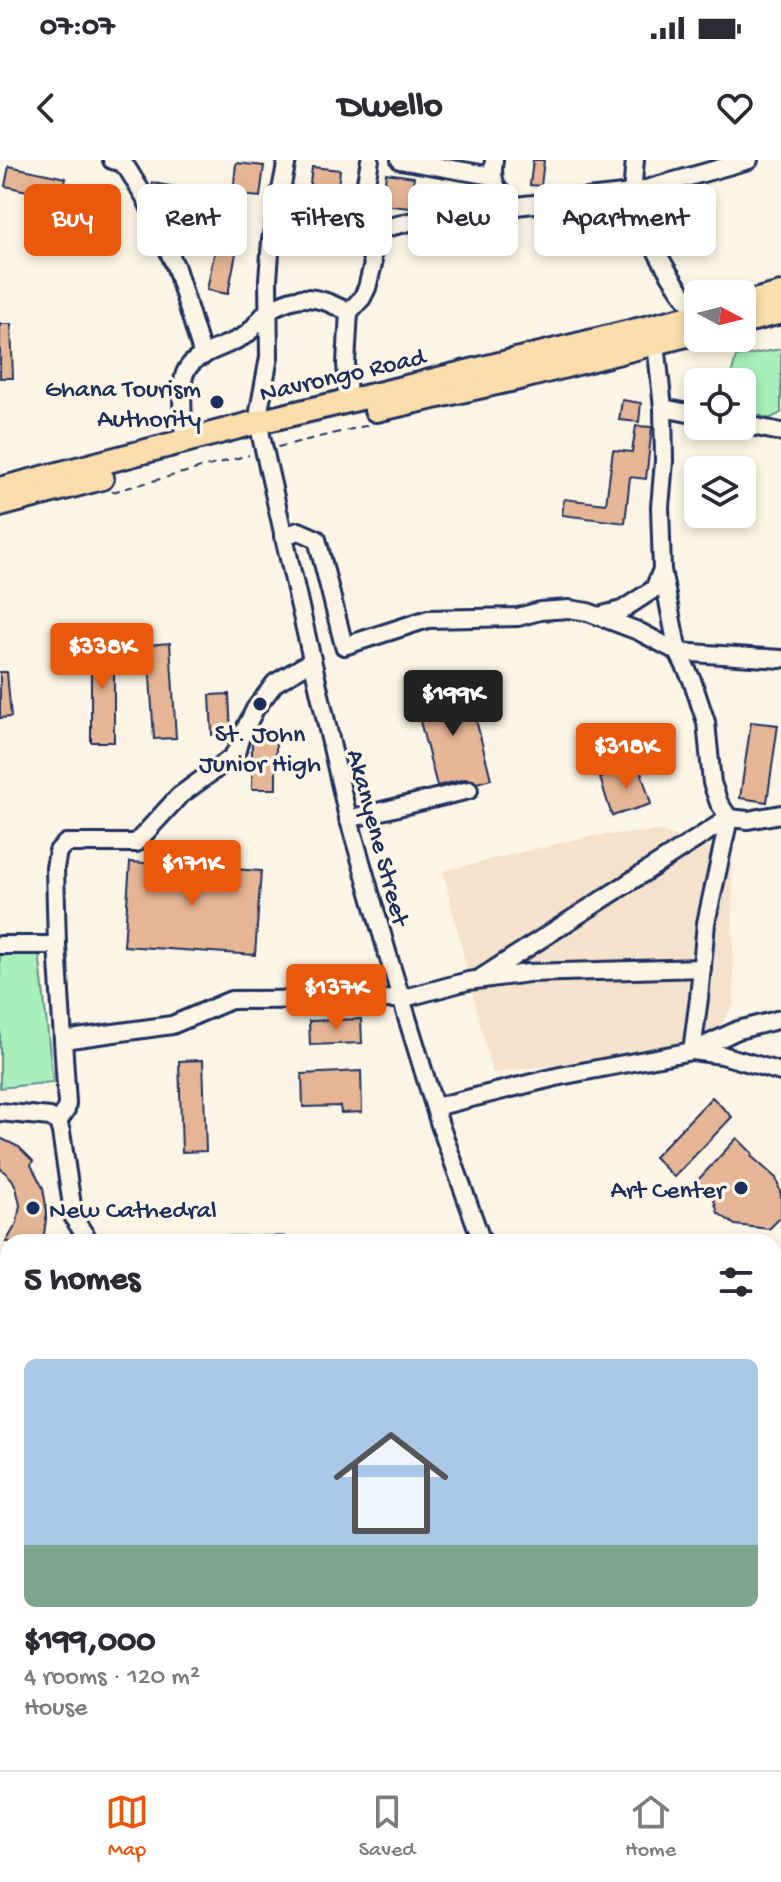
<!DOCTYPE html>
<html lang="en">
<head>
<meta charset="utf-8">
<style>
	body { margin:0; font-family:"Gochi Hand",sans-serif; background:#f2f2f3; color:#2b2b33; height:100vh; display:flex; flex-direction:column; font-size:30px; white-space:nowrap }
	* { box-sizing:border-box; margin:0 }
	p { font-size:26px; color:#7c7c81 }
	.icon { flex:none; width:44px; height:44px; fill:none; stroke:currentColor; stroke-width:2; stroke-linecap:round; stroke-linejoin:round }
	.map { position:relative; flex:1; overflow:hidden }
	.sheet { position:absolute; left:0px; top:1074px; width:782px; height:536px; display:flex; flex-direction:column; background:#fff; border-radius:24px 24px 0 0; box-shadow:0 4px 12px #0003 }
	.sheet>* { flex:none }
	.hud { position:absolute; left:24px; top:24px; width:734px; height:72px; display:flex; gap:16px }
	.needle { width:52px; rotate:97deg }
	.tools { position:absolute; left:684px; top:120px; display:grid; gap:16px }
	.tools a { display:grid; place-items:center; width:72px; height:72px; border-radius:12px; background:#fff; box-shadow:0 4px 12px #0003; font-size:40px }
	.price { position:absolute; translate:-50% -68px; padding:0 18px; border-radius:8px; background:#ea580c; color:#fff; font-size:26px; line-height:52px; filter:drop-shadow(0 2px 4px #0008) }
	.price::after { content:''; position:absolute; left:50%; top:48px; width:24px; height:18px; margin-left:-12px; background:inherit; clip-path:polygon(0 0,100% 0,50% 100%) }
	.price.current { background:#222; color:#fff }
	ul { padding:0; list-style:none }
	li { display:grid; align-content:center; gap:16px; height:424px; padding:0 24px }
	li+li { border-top:2px solid #e1e1e2 }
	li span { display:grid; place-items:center; height:248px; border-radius:12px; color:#555 }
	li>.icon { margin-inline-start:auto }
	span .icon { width:144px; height:144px; fill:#fffc; stroke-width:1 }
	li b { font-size:34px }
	h2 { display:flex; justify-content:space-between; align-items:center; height:96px; padding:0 24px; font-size:34px }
	.chip { padding:0 28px; border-radius:12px; background:#fff; box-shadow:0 4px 12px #0003; font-size:28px; line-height:72px }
	.chip.current { background:#ea580c; color:#fff }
	.status { display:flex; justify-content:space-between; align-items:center; height:56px; padding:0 40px; background:#fff; direction:ltr }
	.status svg { height:22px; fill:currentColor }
	header { display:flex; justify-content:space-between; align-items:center; height:104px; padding:0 24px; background:#fff; font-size:36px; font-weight:700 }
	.menu { display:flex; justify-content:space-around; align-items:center; height:112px; border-top:2px solid #e1e1e2; background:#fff; font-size:22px; color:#7c7c81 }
	.menu a { display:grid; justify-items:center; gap:4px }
	.menu .current { color:#ea580c }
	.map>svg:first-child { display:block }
	.built { fill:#f5e2cd }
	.green { fill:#a8efbc; stroke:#628f8d; stroke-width:2 }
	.building { fill:#e5b596; stroke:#1b2f5e; stroke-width:2 }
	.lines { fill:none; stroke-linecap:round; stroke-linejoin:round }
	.minor-casing { stroke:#1b2f5e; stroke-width:22 }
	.highway-casing { stroke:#1b2f5e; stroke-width:28 }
	.path { stroke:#1b2f5e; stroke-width:2; stroke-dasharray:8 6; stroke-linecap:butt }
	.minor { stroke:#fcf5e5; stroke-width:16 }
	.highway { stroke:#faddab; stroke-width:22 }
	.poi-dot { fill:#1b2f5e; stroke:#fcf5e5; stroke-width:3 }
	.labels { text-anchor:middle; stroke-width:7; stroke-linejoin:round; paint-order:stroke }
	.street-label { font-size:26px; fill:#1b2f5e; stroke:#fcf5e5 }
	.poi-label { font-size:26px; fill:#1b2f5e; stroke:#fcf5e5; text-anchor:end }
</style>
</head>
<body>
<div class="status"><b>07:07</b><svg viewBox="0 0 49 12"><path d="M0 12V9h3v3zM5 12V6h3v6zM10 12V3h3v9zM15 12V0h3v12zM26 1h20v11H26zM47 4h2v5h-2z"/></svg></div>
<header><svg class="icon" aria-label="back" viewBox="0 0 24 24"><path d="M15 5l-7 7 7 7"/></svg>Dwello<svg class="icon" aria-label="heart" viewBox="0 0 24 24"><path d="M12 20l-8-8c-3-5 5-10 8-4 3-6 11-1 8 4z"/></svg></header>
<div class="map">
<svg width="781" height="1610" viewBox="0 0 781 1610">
	<rect width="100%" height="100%" fill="#fcf5e5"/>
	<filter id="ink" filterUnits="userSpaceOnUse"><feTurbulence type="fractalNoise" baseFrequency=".0125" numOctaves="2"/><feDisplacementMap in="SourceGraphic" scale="16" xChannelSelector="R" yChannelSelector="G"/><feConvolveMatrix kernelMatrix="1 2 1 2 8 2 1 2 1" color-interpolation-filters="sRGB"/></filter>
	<g filter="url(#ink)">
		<polygon class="built" points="660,671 732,694 734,844 713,879 584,901 492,913 443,711 589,676"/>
		<g class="green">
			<polygon points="781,189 781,253 769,259 744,250 742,249 742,222 729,222 736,197"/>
			<polygon points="39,791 53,922 0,928 0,795"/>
			<polygon points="168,1076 284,1076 284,1082 167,1082"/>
			<polygon points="8,1452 8,1549 0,1538 0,1469"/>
			<polygon points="34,1602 133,1602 133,1603 124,1610 38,1610"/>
			<polygon points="272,1602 324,1602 324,1610 181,1610 179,1607"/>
		</g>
		<g class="building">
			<polygon points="533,0 544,0 541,26 530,25"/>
			<polygon points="236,3 264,6 260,37 233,34"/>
			<polygon points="9,6 66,18 62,39 5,26"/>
			<polygon points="312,7 340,10 336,42 308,39"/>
			<polygon points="386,13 414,17 410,48 382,45"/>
			<polygon points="153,23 199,31 196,47 159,40 152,27"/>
			<polygon points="219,69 240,73 228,134 207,130"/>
			<polygon points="0,164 11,164 13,218 0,218"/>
			<polygon points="622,240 641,243 639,262 619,260"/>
			<polygon points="636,266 652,267 646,319 630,317 625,363 562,355 564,339 606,344 613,290 632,292"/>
			<rect x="91" y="480" width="23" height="102"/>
			<polygon points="170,483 176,578 154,579 148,485"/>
			<polygon points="0,512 7,512 11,557 0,558"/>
			<polygon points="468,528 491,619 477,623 473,620 466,619 437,626 415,542"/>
			<polygon points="229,534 231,573 212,575 210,535"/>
			<polygon points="751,562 778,565 767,642 740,638"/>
			<polygon points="276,576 276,629 252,629 252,580 253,577"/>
			<polygon points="639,605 651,644 612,656 600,618"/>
			<polygon points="130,702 261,711 255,795 124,786"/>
			<polygon points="361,859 362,883 310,885 309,861"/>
			<polygon points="203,900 206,991 182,992 179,901"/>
			<polygon points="361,911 362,952 341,953 340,946 303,947 302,914"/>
			<polygon points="712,937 732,957 674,1017 654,997"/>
			<polygon points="0,978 19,987 33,1001 31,1005 43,1028 47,1052 44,1074 39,1082 6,1082 17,1063 20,1045 16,1027 12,1019 0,1008"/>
			<polygon points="737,978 753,994 751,996 776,1018 781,1035 781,1057 769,1069 735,1065 718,1053 713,1037 697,1021"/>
		</g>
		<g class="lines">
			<defs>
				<g id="minor">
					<polyline points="112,0 120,2 127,8 146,39 176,108 203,196"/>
					<polyline points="287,0 271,80 268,120 269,197 259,251 261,276 347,653 390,802 440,965 482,1082"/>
					<polyline points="400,0 492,16"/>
					<path d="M 494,0 C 490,25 498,31 516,46"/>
					<polyline points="635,0 632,33 749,0"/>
					<path d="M 365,73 L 413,61 L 450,57 L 491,57 L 516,46 L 632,33 C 646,78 669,118 698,154"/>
					<polyline points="656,183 663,248 664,301 660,347 662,410 678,492 781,499"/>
					<polyline points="348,241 346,203 349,152 362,138 367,128 373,104 365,73 363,56 363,39 370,0"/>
					<polyline points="663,248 698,255"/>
					<polyline points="742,264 781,272"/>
					<path d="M 184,281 C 184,262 179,230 185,213 C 194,191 230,187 247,174 C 255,167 260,158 268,151 C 276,145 292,139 302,138 C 319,137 334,145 349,152"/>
					<polyline points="283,376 299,371 317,379 344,486 428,459 518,457 540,451 569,449 588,452 638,471 678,492 692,520 706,562 712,623 719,643 729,658 748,660 781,654"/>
					<polyline points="599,456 622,450 654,429 661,412"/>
					<polyline points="348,659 469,630"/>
					<polyline points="0,785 57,785"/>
					<polyline points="482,817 729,658"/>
					<polyline points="63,880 172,865 231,840 401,839 468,821 528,813 702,808"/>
					<polyline points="692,891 699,838 706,763 729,658"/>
					<polyline points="693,891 738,870 781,859"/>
					<polyline points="435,947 560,916 692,891 722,895 781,912"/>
					<polyline points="0,952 50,957 58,962 61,972 74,1059 90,1082"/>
					<polyline points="58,962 66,950 67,943 57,785 55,708 58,691 66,683 136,683 179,636 231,598 237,590 240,579 255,549 275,523 312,501"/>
					<polyline points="774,1432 781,1387"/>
					<polyline points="774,1590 781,1590"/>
					<polyline points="631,1605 663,1602"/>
					<polyline points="118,1610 118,1602"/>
					<polyline points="555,1610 579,1608 590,1602"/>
				</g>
				<g id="highway">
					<polyline points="742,144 781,134"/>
					<polyline points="742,162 781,152"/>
					<polyline points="376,250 519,218 698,172"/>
					<polyline points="0,329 258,262 378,234 698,155"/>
					<polyline points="0,345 102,318"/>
				</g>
			</defs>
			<use href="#minor" class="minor-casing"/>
			<use href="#highway" class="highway-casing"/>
			<g class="path">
				<polyline points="713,181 724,178"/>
				<polyline points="278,287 369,265"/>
				<polyline points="112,332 249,295"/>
			</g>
			<use href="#minor" class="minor"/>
			<use href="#highway" class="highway"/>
		</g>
	</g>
	<g class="poi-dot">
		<circle cx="217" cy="242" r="8"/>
		<circle cx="260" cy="544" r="8"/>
		<circle cx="741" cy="1028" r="8"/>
		<circle cx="33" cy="1048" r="8"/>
	</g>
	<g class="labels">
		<g class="street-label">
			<text transform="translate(342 213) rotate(-13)" y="9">Navrongo Road</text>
			<text transform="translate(380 677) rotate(75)" y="9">Akanyene Street</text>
		</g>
		<g class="poi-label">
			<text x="201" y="236">Ghana Tourism<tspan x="201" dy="30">Authority</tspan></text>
			<text x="260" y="581" text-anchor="middle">St. John<tspan x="260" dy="30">Junior High</tspan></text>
			<text x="725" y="1037">Art Center</text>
			<text x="49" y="1057" text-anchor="start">New Cathedral</text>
		</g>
	</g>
</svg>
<div class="tools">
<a><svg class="needle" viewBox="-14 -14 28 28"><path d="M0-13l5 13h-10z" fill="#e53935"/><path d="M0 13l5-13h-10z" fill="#7c7c81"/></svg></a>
<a><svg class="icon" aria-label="locate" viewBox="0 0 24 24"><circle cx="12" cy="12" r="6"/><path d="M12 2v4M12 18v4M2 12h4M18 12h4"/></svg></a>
<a><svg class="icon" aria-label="layers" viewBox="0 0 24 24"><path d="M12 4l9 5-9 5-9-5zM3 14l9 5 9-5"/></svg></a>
</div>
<b class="price" style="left:102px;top:531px">$338K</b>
<b class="price current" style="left:453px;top:578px">$199K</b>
<b class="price" style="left:626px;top:631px">$318K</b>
<b class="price" style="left:192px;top:748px">$171K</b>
<b class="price" style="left:336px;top:872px">$137K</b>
<div class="hud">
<a class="chip current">Buy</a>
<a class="chip">Rent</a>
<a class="chip">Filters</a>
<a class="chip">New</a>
<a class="chip">Apartment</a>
</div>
<section class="sheet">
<h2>5 homes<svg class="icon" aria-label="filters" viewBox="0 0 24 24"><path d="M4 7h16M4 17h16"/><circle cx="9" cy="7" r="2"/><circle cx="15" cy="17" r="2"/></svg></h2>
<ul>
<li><span style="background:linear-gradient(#a9c7e8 75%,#7fa58c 0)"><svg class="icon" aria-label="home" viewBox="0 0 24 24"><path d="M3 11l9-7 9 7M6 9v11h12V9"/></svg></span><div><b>$199,000</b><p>4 rooms · 120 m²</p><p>House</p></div></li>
</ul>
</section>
</div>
<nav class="menu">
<a class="current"><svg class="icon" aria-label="map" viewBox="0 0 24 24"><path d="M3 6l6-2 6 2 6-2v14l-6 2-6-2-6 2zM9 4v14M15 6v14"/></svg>Map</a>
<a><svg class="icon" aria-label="saved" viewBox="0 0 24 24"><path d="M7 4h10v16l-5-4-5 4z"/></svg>Saved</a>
<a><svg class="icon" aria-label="home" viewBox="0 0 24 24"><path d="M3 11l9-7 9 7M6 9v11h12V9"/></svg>Home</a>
</nav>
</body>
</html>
